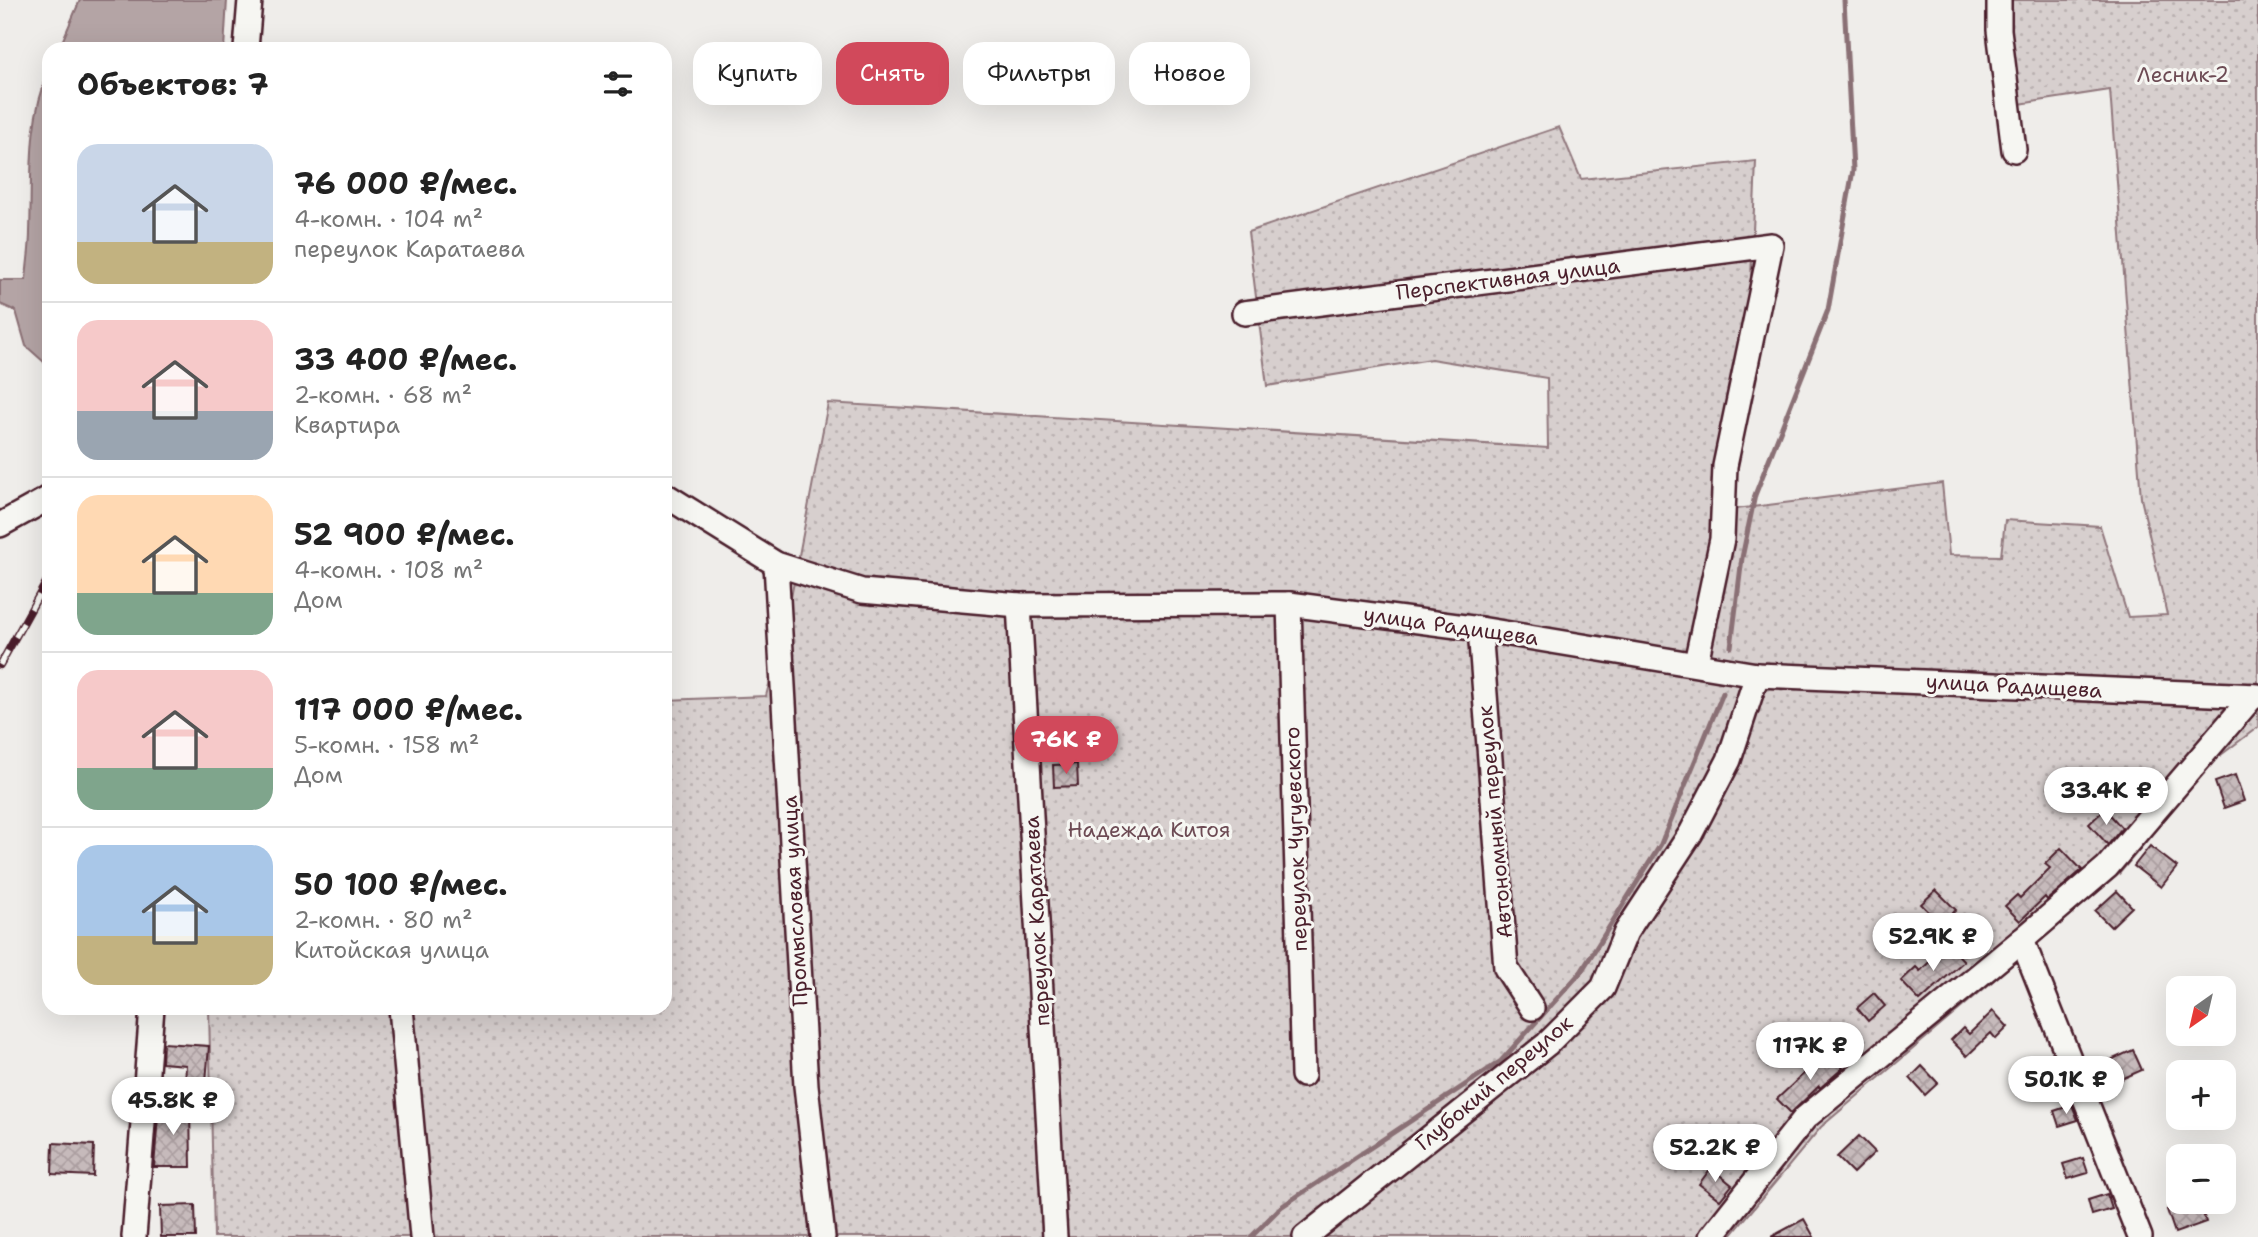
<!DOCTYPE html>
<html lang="ru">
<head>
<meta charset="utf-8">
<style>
	body { margin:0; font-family:"Shantell Sans",sans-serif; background:#f2f2f2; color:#222; height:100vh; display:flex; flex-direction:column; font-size:26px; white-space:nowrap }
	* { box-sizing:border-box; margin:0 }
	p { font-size:23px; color:#767676 }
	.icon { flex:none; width:38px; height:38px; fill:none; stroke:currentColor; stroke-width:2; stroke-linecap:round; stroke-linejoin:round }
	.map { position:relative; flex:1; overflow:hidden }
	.sheet { position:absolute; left:42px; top:42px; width:630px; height:973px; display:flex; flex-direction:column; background:#fff; border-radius:21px; box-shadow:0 7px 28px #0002 }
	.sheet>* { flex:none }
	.guide { position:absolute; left:693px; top:42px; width:665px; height:63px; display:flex; gap:14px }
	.needle { width:46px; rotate:214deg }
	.tools { position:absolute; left:2166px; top:976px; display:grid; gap:14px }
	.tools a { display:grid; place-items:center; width:70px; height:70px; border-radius:14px; background:#fff; box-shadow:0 7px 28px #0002; font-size:35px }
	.price { position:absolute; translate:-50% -60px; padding:0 16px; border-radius:24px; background:#fff; color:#222; font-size:23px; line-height:46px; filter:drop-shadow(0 2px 4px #0008) }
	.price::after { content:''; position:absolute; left:50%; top:42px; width:21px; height:16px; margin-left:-10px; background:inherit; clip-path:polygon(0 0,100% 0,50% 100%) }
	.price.active { background:#d1495b; color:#fff }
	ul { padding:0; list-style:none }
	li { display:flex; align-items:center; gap:21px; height:175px; padding:0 35px }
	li+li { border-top:2px solid #e0e0e0 }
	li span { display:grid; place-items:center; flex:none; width:196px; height:140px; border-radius:21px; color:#555 }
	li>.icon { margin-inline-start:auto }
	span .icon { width:84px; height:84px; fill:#fffc; stroke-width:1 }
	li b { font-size:30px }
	h2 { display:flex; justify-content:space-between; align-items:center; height:84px; padding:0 35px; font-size:30px }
	.pill { padding:0 24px; border-radius:21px; background:#fff; box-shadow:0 7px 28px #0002; font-size:24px; line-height:63px }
	.pill.active { background:#d1495b; color:#fff }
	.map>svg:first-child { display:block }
	.garden { fill:url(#garden-dots); stroke:#90777c; stroke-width:2 }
	.water { fill:#b4a4a5; stroke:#8a6f74; stroke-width:2 }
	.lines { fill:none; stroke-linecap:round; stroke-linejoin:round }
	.stream { stroke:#8a6f74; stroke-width:5 }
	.building { fill:url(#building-cross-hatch); stroke:#4a1f2b; stroke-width:2 }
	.minor-casing { stroke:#4a1f2b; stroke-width:28 }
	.minor { stroke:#f6f6f2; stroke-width:23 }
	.rail-casing { stroke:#4a1f2b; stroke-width:8 }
	.rail { stroke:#f6f6f2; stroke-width:5; stroke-dasharray:16; stroke-linecap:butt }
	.labels { text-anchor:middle; stroke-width:6; stroke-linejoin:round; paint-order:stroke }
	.park-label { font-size:21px; fill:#6d4b54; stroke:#f6f6f2 }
	.street-label { font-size:21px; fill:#4a1f2b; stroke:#f6f6f2 }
</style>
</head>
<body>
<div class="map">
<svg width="2258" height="1237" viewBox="0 0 2258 1237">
	<defs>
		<pattern id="garden-dots" width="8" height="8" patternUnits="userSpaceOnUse" patternTransform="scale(1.75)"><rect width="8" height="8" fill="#d7cfce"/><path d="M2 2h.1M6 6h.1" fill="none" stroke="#bab1b1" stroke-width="1.8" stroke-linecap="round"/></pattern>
		<pattern id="building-cross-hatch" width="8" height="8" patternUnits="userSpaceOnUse" patternTransform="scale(1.75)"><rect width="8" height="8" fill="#c6babb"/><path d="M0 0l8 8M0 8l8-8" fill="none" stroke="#ac9fa1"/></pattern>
	</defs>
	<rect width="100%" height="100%" fill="#efedea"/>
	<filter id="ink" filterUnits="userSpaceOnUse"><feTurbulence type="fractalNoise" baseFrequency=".0143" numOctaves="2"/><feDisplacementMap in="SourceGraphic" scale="14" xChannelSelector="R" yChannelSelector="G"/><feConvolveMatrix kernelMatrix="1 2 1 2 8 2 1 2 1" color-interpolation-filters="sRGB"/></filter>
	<g filter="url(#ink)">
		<polygon class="garden" points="1998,0 2258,0 2258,727 2213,761 2119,874 1821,1127 1730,1237 214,1237 209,1008 665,1008 665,700 766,696 789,608 828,403 1548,448 1547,378 1431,359 1267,386 1248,232 1559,127 1581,179 1756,161 1748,348 1712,512 1942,483 1949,555 2001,556 2005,520 2100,526 2128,617 2167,615 2141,498 2110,90 2006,106"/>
		<g class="water">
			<polygon points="80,0 227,0 224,49 59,49"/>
			<path d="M 49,72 L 49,373 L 44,362 L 26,346 L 16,311 L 0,304 L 0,280 L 26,280 C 27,264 30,248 30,232 C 32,179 27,120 49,72 Z"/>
		</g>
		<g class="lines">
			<g class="stream">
				<polyline points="1731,647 1742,558 1755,495 1828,310 1853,170 1844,0"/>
				<polyline points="1251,1237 1281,1207 1501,1061 1581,972 1661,844 1723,693"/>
			</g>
		</g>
		<g class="building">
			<polygon points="1077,764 1078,786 1054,787 1053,765"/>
			<polygon points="2235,775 2244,801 2224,808 2215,782"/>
			<polygon points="2105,809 2122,828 2108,845 2089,824"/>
			<polygon points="2150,846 2177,867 2161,887 2134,866"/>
			<polygon points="2061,848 2082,870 2047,900 2045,897 2020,921 2005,906 2017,895 2020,898 2050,868 2045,864"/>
			<polygon points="1936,890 1956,910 1941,924 1921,904"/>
			<polygon points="2117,891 2132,907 2111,927 2095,911"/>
			<polygon points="1948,944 1964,961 1920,1001 1901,981 1916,967 1920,971"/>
			<polygon points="1874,993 1885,1006 1868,1021 1857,1008"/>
			<polygon points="1993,1011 2008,1027 1996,1039 1991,1033 1967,1056 1951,1040 1963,1028 1969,1034"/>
			<polygon points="163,1043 209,1046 204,1106 184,1105 186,1065 162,1063"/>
			<polygon points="2133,1050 2142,1070 2115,1082 2106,1062"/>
			<polygon points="1827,1052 1843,1068 1820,1088 1819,1086 1791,1113 1777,1099"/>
			<polygon points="1922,1066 1938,1083 1925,1095 1910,1078"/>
			<polygon points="159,1103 190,1106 191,1167 154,1167"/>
			<polygon points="2072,1105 2078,1120 2059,1126 2054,1111"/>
			<polygon points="1716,1131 1737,1147 1725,1163 1704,1146"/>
			<polygon points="1859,1136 1875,1152 1853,1173 1837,1157"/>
			<polygon points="53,1143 94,1145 93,1176 52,1174"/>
			<polygon points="2083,1158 2088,1173 2068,1179 2063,1164"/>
			<polygon points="1711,1168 1732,1185 1720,1200 1699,1184"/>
			<polygon points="2107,1194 2112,1209 2092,1215 2088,1200"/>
			<polygon points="2191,1202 2199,1202 2206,1222 2175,1233 2167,1210"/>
			<polygon points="195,1205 196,1237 161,1237 160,1206"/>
			<polygon points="1804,1219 1814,1237 1771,1237"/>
		</g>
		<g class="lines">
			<defs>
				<g id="minor">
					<polyline points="1999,0 1999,30 2014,150"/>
					<polyline points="246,49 250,0"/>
					<polyline points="1244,313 1771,245 1725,466 1722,539 1696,663"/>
					<polyline points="665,495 776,564 862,591 1019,605 1289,604 1480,629 1757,675 2258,696"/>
					<polyline points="0,525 49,498"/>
					<polyline points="776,564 806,1086 823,1237"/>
					<polyline points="1289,604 1303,1075"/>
					<polyline points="1019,605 1055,1237"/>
					<polyline points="1480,629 1506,968 1532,1008"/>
					<polyline points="2022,940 2140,1237"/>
					<polyline points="401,1008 422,1237"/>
					<polyline points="134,1237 152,1008"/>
					<polyline points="1305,1237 1547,1044 1603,988 1626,932 1691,833 1729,760 1757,675"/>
					<polyline points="1711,1237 1805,1118 2022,940 2107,867 2253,696"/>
				</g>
			</defs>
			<use href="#minor" class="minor-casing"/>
			<use href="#minor" class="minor"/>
			<defs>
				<polyline id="rail" points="0,665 49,577"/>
			</defs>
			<use href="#rail" class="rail-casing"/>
			<use href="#rail" class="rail"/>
		</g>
	</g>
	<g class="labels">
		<g class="park-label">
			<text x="2183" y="82">Лесник-2</text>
			<text x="1149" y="837">Надежда Китоя</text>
		</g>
		<g class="street-label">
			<text transform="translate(1508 279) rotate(-7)" y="7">Перспективная улица</text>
			<text transform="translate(1451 626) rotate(8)" y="7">улица Радищева</text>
			<text transform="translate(2014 686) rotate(3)" y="7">улица Радищева</text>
			<text transform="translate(1495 822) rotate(-95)" y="7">Автономный переулок</text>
			<text transform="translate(1296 839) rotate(-92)" y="7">переулок Чугуевского</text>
			<text transform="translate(795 901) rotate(-93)" y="7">Промысловая улица</text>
			<text transform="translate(1037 921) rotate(-93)" y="7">переулок Каратаева</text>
			<text transform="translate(1494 1083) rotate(-40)" y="7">Глубокий переулок</text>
		</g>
	</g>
</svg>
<div class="tools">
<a><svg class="needle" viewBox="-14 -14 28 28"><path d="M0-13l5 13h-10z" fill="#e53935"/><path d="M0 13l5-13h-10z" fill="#767676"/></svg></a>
<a>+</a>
<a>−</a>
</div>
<b class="price active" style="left:1066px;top:776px">76K ₽</b>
<b class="price" style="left:2106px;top:827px">33.4K ₽</b>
<b class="price" style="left:1933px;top:973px">52.9K ₽</b>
<b class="price" style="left:1810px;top:1082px">117K ₽</b>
<b class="price" style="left:2066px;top:1116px">50.1K ₽</b>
<b class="price" style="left:173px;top:1137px">45.8K ₽</b>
<b class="price" style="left:1715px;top:1184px">52.2K ₽</b>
<div class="guide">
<a class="pill">Купить</a>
<a class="pill active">Снять</a>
<a class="pill">Фильтры</a>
<a class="pill">Новое</a>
</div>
<section class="sheet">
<h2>Объектов: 7<svg class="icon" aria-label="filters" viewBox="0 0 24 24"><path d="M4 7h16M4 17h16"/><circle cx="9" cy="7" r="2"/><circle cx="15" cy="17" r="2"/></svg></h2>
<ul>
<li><span style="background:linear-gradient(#c9d6e8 70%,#c2b280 0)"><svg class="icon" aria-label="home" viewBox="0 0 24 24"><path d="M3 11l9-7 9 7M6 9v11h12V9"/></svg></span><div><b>76 000 ₽/мес.</b><p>4-комн. · 104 m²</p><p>переулок Каратаева</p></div></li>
<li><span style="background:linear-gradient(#f6c9c9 65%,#9aa5b1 0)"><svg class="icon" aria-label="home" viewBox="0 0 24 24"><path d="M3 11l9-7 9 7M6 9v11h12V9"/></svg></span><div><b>33 400 ₽/мес.</b><p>2-комн. · 68 m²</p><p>Квартира</p></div></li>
<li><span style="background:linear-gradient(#ffd9b3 70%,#7fa58c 0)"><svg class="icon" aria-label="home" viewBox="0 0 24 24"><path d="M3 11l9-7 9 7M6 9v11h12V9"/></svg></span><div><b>52 900 ₽/мес.</b><p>4-комн. · 108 m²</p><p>Дом</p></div></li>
<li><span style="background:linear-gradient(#f6c9c9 70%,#7fa58c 0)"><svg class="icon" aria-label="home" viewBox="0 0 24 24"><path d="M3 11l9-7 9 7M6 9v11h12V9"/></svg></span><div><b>117 000 ₽/мес.</b><p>5-комн. · 158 m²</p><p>Дом</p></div></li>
<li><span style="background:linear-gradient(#a9c7e8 65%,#c2b280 0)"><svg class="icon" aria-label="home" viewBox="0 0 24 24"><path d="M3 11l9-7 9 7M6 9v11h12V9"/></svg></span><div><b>50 100 ₽/мес.</b><p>2-комн. · 80 m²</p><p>Китойская улица</p></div></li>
</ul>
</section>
</div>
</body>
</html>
